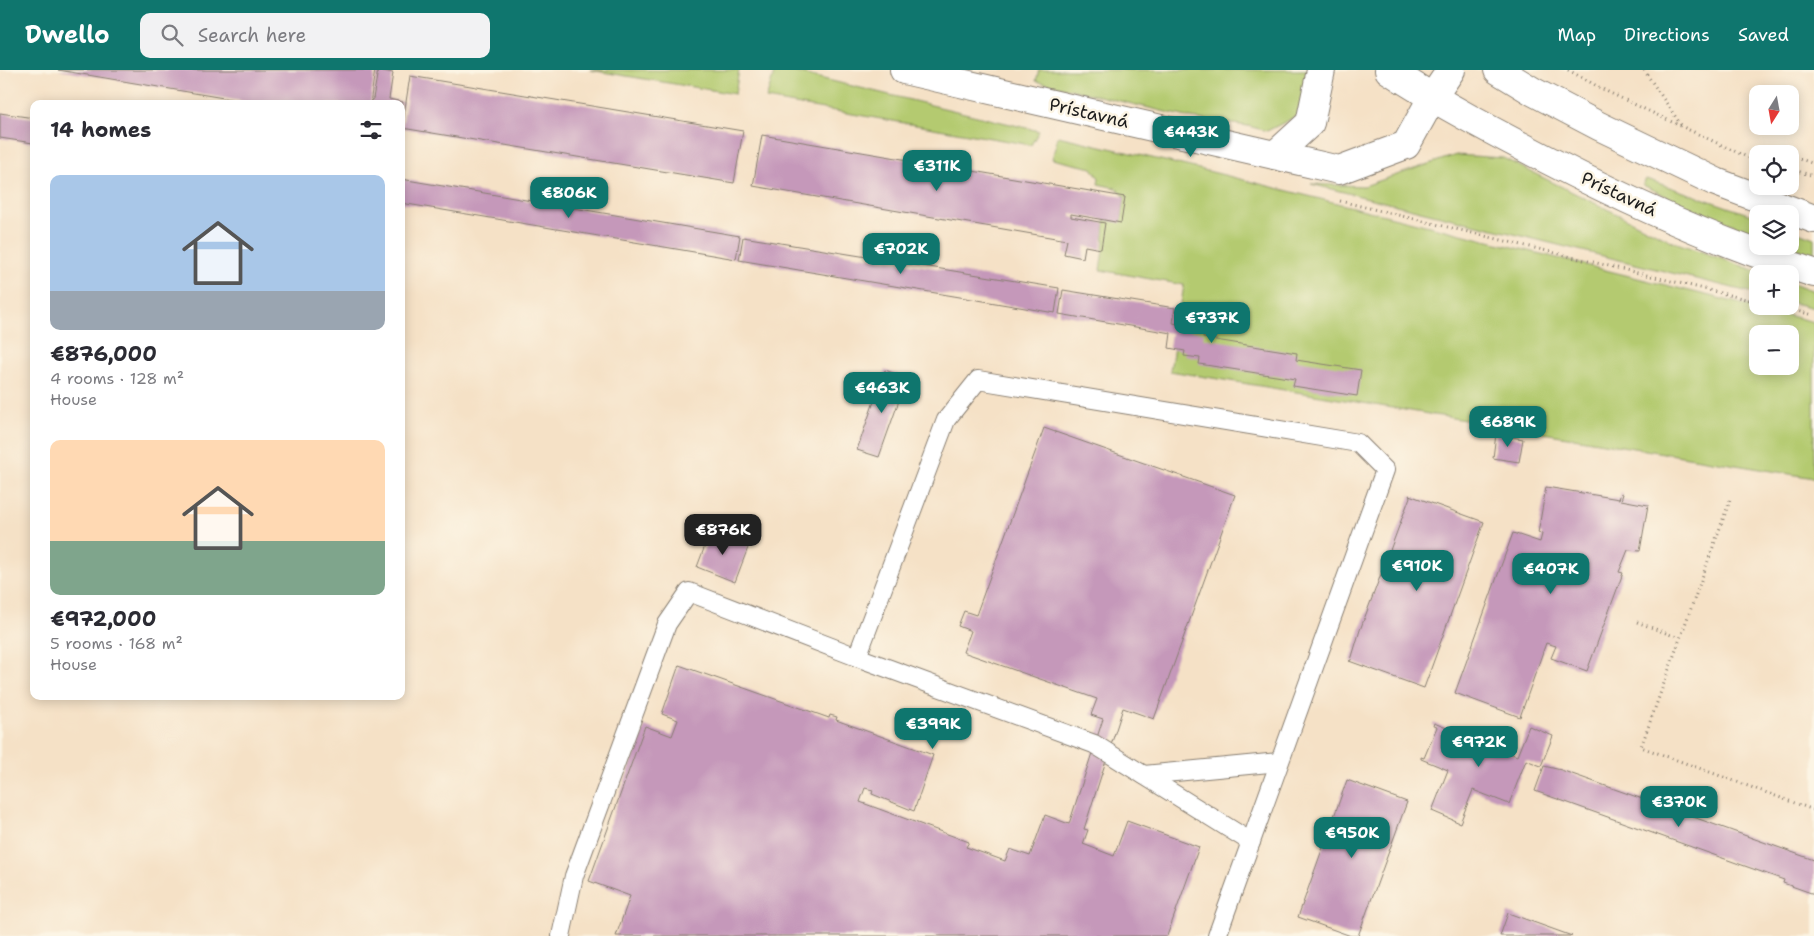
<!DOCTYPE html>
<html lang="en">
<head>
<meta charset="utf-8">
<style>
	body { margin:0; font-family:"Shantell Sans",sans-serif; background:#f2f2f3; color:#2b2b33; height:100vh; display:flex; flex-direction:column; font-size:19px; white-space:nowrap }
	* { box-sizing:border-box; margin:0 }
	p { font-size:16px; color:#7c7c81 }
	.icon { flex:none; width:28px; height:28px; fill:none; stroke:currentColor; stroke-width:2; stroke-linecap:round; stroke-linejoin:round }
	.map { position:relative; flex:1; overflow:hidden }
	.panel { position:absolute; left:30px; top:30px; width:375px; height:600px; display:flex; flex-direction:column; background:#fff; border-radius:10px; box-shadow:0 2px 12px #0003 }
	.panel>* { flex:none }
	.needle { width:32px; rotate:191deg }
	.fabs { position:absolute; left:1749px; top:15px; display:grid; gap:10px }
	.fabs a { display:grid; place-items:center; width:50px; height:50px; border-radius:10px; background:#fff; box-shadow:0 2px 12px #0003; font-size:25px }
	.price { position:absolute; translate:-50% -42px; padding:0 11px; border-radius:10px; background:#0f766e; color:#fff; font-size:16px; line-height:32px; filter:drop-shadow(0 1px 2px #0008) }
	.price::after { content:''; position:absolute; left:50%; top:30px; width:15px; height:11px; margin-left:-8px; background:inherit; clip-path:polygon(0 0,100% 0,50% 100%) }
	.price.selected { background:#222; color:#fff }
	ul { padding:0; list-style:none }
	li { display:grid; align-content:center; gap:10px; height:265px; padding:0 20px }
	li span { display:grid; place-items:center; height:155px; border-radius:10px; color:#555 }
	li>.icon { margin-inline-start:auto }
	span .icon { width:90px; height:90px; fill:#fffc; stroke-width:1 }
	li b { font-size:21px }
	h2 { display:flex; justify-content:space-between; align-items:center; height:60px; padding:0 20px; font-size:21px }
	header { display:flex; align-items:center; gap:30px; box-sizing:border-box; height:70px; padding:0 25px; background:#0f766e; color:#fff }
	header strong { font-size:24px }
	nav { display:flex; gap:28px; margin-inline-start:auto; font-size:18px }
	.search { width:350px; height:45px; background:#f2f2f3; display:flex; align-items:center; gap:12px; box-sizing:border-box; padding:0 18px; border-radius:10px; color:#7c7c81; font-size:19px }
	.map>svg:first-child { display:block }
	.green { fill:#b4ca6f; stroke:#687346; fill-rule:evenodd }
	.building { fill:#c598ba }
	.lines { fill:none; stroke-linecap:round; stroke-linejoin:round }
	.lane-casing { stroke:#887e71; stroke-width:20 }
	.street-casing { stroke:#887e71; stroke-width:30 }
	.secondary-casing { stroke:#887e71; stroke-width:30 }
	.path { stroke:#887e71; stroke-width:3; stroke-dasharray:1 4; stroke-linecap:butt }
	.lane { stroke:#fff; stroke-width:18 }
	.street { stroke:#fff; stroke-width:28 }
	.secondary { stroke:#fff; stroke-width:28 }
	.labels { text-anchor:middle; stroke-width:5; stroke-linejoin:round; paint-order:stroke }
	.street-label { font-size:18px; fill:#1c1c1c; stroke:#fcf5e5 }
</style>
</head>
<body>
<header>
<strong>Dwello</strong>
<div class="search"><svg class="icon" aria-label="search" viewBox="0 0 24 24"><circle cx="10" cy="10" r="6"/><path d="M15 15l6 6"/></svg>Search here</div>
<nav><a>Map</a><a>Directions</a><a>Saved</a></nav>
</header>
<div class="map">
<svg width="1814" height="866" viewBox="0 0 1814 866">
	<rect width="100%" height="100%" fill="#fcf5e5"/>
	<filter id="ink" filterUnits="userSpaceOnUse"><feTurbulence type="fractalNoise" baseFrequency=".02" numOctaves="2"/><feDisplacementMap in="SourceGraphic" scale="10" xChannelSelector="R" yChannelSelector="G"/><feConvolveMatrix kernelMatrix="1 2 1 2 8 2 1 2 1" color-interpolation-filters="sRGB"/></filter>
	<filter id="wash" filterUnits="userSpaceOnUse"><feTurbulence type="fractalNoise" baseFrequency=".0096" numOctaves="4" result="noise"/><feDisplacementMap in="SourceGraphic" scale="20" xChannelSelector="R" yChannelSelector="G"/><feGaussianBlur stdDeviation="1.12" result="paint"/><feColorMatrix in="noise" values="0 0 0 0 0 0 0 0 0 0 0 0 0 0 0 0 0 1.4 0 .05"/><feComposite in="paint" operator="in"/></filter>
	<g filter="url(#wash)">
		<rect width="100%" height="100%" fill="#f5e1c6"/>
		<g class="green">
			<polygon points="590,0 739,0 735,24"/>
			<polygon points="775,0 786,0 1039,61 1031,75 766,29"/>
			<polygon points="1039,0 1307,0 1301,44 1267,61 1248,56 1191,48 1036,11"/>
			<path d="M 1058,66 L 1216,103 L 1814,252 L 1814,408 L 1170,301 L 1184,215 L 1100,200 L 1103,180 L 1105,150 L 1121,152 L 1125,127 L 1116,118 L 1098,114 L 1099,108 L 1092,98 L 1052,89 ZM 1758,264 L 1790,264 L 1790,296 L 1758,296 Z"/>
			<polygon points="1456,85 1503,88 1674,172 1765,204 1758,204 1757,224 1311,114 1364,116"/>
			<polygon points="1646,109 1757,147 1757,164 1689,137 1643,115"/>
			<polygon points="1790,159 1814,168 1814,185 1790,176"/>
			<polygon points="1790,212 1814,221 1814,238 1790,232"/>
		</g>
		<g id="blocks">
			<g class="building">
				<polygon points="58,0 375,0 370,34 259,34"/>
				<polygon points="378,0 393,3 389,29 403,32 402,39 401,34 372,34"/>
				<polygon points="410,6 743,61 734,113 402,58"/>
				<polygon points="0,43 34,48 33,73 0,68"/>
				<polygon points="762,65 1125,127 1121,153 1071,144 1071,147 1105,153 1101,179 1085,176 1083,188 1064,184 1067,170 753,116"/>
				<polygon points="401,109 740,166 736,189 401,133"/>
				<polygon points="743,167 1059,218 1055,243 739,190"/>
				<polygon points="1063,220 1175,238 1173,253 1189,256 1188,260 1204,263 1203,268 1297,283 1296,290 1361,300 1357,326 1293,316 1295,309 1199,294 1200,288 1184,286 1185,281 1169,278 1171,263 1059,244"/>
				<polygon points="885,300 907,308 879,387 857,380"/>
				<polygon points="1044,358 1235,425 1154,649 1123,638 1084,759 1088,760 1083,774 1114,786 1127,751 1199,777 1167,866 616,866 630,826 589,811 645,656 672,666 678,650 662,644 679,595 829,648 830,645 837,647 836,650 933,685 914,741 872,724 873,720 865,718 860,732 969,772 966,777 1005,791 1010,779 1030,786 1045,745 1069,754 1103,649 1091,645 1097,629 963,582 971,561 958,556 964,541 976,545"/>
				<polygon points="1496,364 1523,369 1519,392 1493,388"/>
				<polygon points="1546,417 1619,429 1621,423 1623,424 1621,430 1648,435 1640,481 1628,480 1619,502 1623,503 1587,601 1551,588 1556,576 1546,573 1520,647 1455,623 1513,463 1540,472 1542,464 1538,463"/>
				<polygon points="1409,425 1484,452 1424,618 1349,591 1351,590 1360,560 1410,427"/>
				<polygon points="711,460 749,475 735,512 697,497"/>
				<polygon points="1434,653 1517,686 1529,656 1553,666 1541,696 1526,690 1509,734 1473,720 1460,753 1432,741 1448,700 1421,689 1421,687 1424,688 1437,657 1433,656"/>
				<polygon points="1544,696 1561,700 1814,790 1814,824 1783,813 1784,810 1535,721"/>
				<polygon points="1347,710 1407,732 1358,866 1351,866 1298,847"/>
				<polygon points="1508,843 1572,866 1500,866"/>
			</g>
		</g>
	</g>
	<g filter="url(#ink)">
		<use href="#blocks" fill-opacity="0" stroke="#887e71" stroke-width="1"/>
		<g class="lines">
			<defs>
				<g id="lane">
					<polyline points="857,587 1094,674 1251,772"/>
					<polyline points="1144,705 1279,692"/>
					<polyline points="561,866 574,806 667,554 689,522 857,587 946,350 978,310 1358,373 1385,400 1217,866"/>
				</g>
				<g id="street">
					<polyline points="904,0 1339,100 1406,75 1432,28 1451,0"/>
					<polyline points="1275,85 1310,53 1321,0"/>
				</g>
				<g id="secondary">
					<path d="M 1389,0 C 1440,34 1494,62 1548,90 C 1633,134 1722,174 1814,203"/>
					<polyline points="1498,0 1534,22 1599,56 1716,112 1814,149"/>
				</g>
			</defs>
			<use href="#lane" class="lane-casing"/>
			<use href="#street" class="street-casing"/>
			<use href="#secondary" class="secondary-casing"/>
			<g class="path">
				<polyline points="1568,0 1608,22 1747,87 1758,90"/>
				<polyline points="1644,0 1681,55"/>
				<polyline points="1790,89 1801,89 1814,94"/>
				<polyline points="1790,99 1814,106"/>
				<polyline points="1340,131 1758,232"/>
				<polyline points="1775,236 1814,245"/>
				<polyline points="1730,430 1641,677 1814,740"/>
				<polyline points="1637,552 1679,568"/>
			</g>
			<use href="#lane" class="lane"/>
			<use href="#street" class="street"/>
			<use href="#secondary" class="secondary"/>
		</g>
	</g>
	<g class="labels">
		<g class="street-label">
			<text transform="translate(1089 43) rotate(13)" y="6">Prístavná</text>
			<text transform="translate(1619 124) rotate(25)" y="6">Prístavná</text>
		</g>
	</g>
</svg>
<div class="fabs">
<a><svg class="needle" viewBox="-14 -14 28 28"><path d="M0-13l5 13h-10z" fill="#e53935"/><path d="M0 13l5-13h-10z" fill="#7c7c81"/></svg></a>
<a><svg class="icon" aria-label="locate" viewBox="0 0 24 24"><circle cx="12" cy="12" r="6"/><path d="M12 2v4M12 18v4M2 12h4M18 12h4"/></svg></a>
<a><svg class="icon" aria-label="layers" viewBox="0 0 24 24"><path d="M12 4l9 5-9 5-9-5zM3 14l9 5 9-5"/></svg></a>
<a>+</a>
<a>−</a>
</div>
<b class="price" style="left:1191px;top:88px">€443K</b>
<b class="price" style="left:937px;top:122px">€311K</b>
<b class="price" style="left:569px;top:149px">€806K</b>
<b class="price" style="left:901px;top:205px">€702K</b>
<b class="price" style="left:1212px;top:274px">€737K</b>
<b class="price" style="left:882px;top:344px">€463K</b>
<b class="price" style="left:1508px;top:378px">€689K</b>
<b class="price selected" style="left:723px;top:486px">€876K</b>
<b class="price" style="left:1417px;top:522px">€910K</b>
<b class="price" style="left:1551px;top:525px">€407K</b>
<b class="price" style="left:933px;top:680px">€399K</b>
<b class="price" style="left:1479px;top:698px">€972K</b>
<b class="price" style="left:1679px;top:758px">€370K</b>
<b class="price" style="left:1352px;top:789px">€950K</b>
<section class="panel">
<h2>14 homes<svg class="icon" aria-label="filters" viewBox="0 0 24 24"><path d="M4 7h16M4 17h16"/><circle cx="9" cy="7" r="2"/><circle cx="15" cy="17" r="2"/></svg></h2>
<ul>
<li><span style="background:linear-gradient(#a9c7e8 75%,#9aa5b1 0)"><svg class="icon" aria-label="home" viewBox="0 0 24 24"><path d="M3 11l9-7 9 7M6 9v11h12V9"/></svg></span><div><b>€876,000</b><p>4 rooms · 128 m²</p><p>House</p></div></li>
<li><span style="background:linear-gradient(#ffd9b3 65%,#7fa58c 0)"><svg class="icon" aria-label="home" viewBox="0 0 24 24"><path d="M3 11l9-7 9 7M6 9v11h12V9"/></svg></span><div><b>€972,000</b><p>5 rooms · 168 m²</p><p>House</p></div></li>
</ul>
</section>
</div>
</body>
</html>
